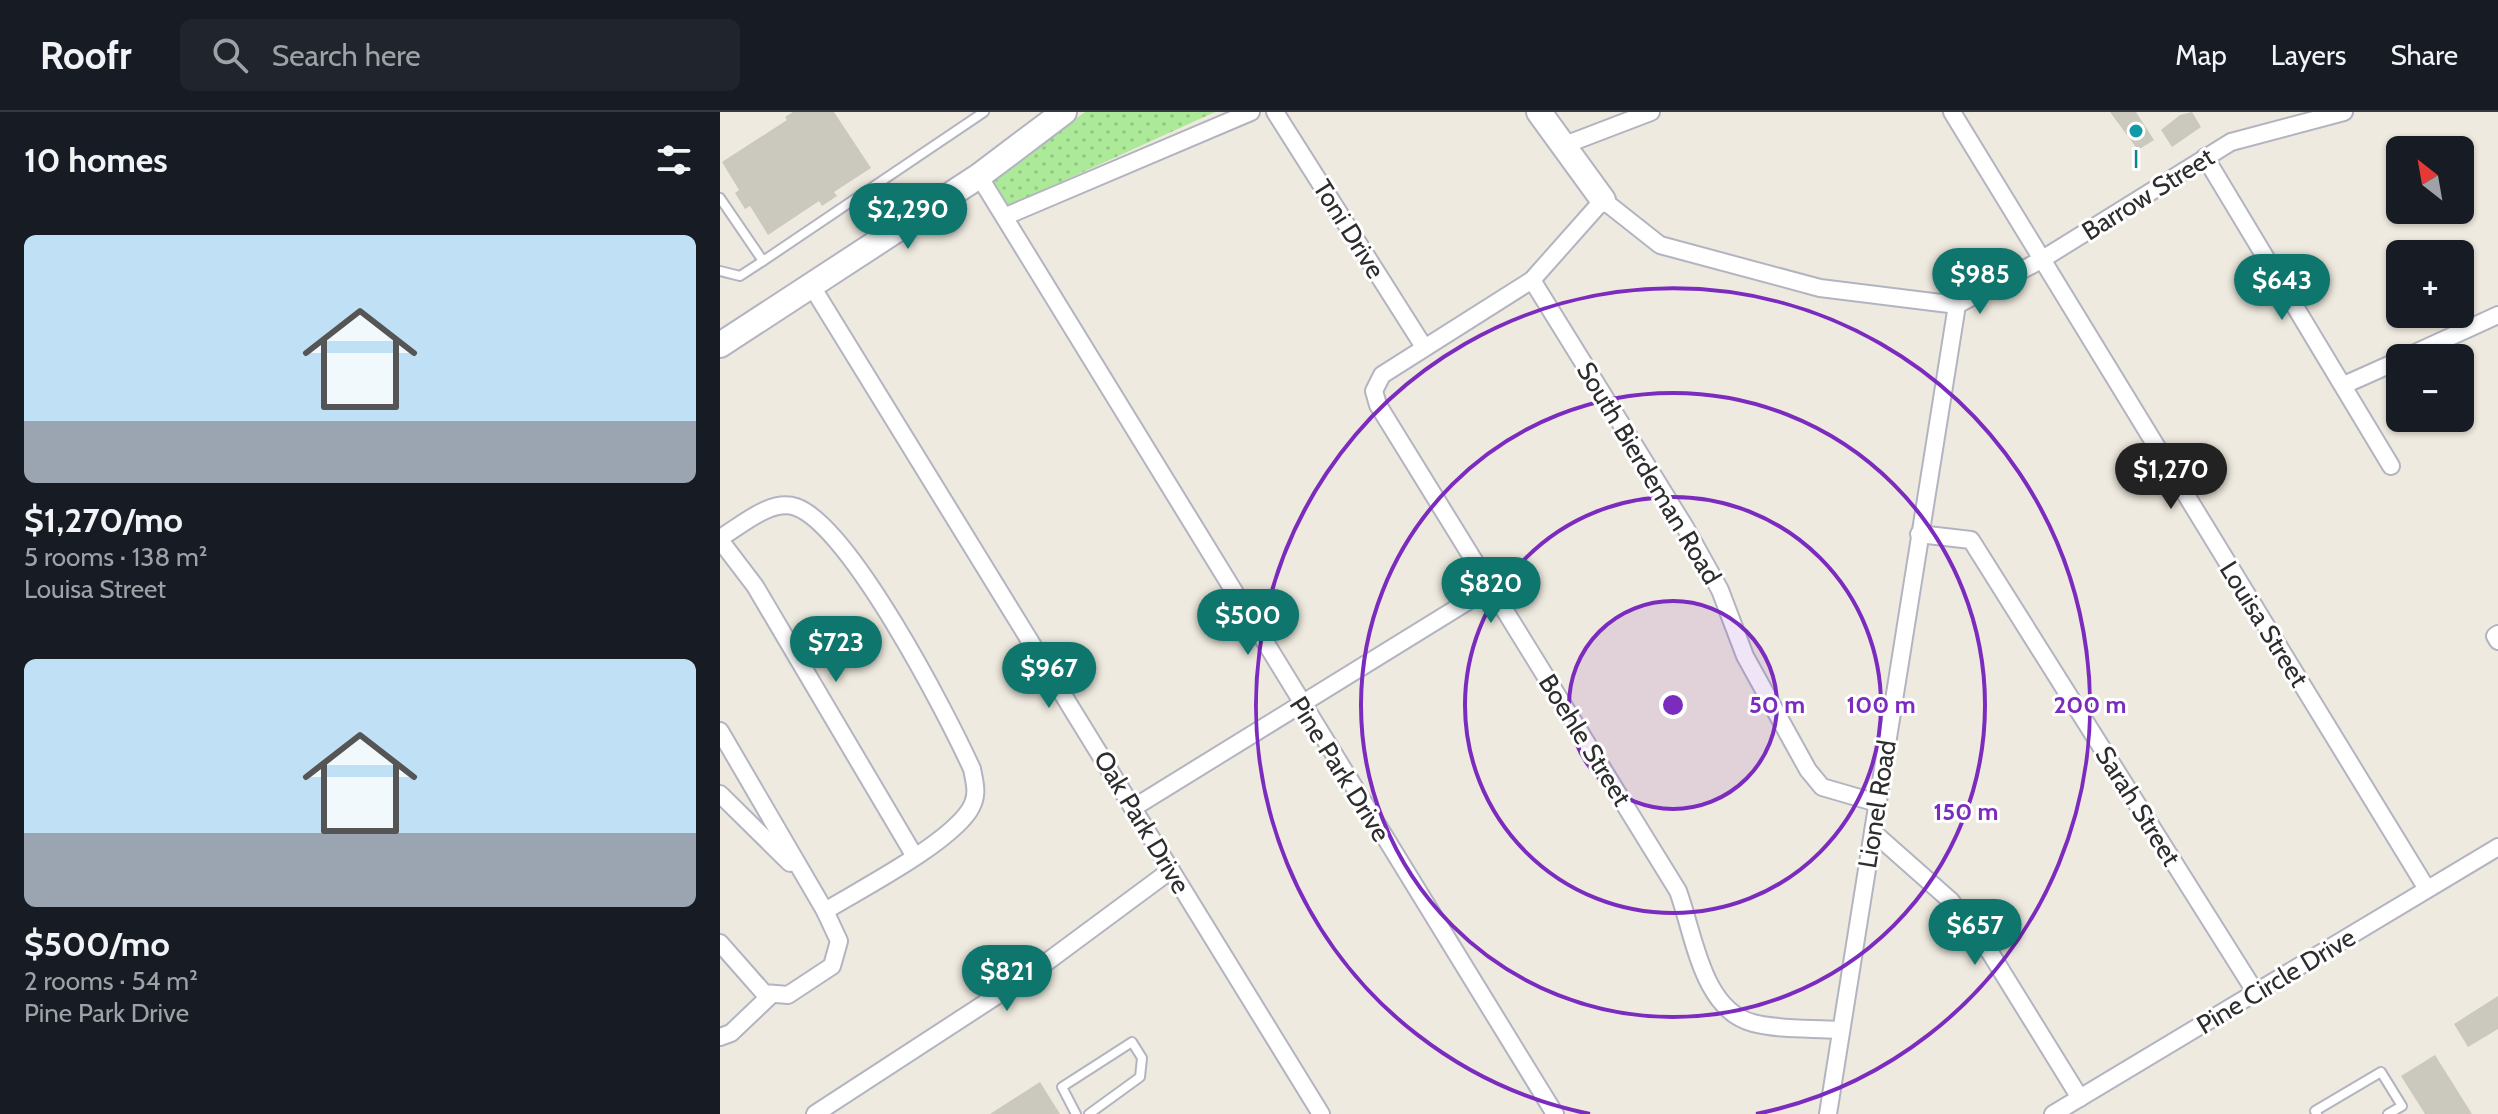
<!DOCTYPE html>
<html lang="en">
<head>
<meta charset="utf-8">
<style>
	body { margin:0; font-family:Cabin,sans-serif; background:#20242c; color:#f1f3f6; height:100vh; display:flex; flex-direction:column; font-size:30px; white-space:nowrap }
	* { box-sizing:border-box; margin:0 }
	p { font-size:26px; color:#9ea1a6 }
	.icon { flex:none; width:44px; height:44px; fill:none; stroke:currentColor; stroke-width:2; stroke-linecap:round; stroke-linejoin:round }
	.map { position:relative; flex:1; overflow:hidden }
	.drawer { display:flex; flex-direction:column; background:#171b24; width:720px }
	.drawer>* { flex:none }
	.needle { width:52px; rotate:329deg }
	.buttons { position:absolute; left:1666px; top:24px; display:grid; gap:16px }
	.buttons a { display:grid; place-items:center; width:88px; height:88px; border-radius:12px; background:#171b24; box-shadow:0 2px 6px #0004; font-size:40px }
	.price { position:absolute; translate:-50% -68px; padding:0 18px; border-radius:28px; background:#0f766e; color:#fff; font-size:26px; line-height:52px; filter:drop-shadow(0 2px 4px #0008) }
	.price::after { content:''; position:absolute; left:50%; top:48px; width:24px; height:18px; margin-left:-12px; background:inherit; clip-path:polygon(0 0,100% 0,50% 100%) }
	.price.current { background:#222; color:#fff }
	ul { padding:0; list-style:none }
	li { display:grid; align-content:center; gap:16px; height:424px; padding:0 24px }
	li span { display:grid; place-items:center; height:248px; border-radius:12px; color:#555 }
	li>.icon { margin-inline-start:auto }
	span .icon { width:144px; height:144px; fill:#fffc; stroke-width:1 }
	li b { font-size:34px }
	h2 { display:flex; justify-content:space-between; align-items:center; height:96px; padding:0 24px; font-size:34px }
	header { display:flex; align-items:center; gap:48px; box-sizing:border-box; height:112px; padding:0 40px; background:#171b24; border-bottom:2px solid #363941 }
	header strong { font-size:38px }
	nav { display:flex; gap:44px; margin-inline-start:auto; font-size:28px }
	.search { width:560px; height:72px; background:#20242c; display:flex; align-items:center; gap:20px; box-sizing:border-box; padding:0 28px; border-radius:12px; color:#9ea1a6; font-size:30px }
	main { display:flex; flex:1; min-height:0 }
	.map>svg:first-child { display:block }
	.grass { fill:url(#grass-dots) }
	.building { fill:#cbc8bd }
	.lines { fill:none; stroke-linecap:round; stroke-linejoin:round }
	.lane-casing { stroke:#b3b4c1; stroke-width:12 }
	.street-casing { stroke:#b3b4c1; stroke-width:20 }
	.secondary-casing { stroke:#b3b4c1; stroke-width:28 }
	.lane { stroke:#fff; stroke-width:8 }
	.street { stroke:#fff; stroke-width:16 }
	.secondary { stroke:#fff; stroke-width:24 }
	.ring { fill:none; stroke:#7b2cbf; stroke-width:4 }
	.culture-dot { fill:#0f9aa8; stroke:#fff; stroke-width:3 }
	.labels { text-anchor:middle; stroke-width:6; stroke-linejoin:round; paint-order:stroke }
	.culture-label { font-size:26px; fill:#0d838f; stroke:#fff }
	.street-label { font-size:26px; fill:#2d2d2d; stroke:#fff }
	.centre { fill:#7b2cbf; stroke:#fff; stroke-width:4 }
	.ring-label { font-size:24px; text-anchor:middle; font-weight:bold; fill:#7b2cbf; stroke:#fff; stroke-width:6; stroke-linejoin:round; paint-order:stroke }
</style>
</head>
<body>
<header>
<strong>Roofr</strong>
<div class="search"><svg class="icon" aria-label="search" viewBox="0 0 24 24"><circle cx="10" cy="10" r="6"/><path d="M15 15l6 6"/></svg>Search here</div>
<nav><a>Map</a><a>Layers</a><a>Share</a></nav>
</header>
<main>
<section class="drawer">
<h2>10 homes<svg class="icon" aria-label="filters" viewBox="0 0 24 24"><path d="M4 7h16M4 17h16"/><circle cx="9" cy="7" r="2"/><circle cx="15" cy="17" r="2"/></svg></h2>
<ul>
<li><span style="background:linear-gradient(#bfe0f5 75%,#9aa5b1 0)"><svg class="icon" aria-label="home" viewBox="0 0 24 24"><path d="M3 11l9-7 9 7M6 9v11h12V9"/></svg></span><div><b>$1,270/mo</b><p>5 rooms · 138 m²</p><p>Louisa Street</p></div></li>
<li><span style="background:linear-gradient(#bfe0f5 70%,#9aa5b1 0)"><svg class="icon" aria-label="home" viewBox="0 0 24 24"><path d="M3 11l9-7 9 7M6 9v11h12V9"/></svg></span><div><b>$500/mo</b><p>2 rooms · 54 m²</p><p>Pine Park Drive</p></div></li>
</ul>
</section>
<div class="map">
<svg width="1778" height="1002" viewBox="0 0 1778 1002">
	<defs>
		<pattern id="grass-dots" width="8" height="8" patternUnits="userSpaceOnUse" patternTransform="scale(2)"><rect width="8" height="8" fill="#ace999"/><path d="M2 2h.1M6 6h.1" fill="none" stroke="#94c884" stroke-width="1.8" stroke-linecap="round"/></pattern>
	</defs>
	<rect width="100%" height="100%" fill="#efeadf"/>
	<polygon class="grass" points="365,0 495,0 286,95 273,81 272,67"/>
	<g class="building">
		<polygon points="73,0 114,0 151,56 114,80 117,84 102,94 99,89 48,123 30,94 25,97 15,81 19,78 2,50 67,8 65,5"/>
		<polygon points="1390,0 1416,0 1434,28 1418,38"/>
		<polygon points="1472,0 1481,15 1452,35 1441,18 1460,3"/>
		<polygon points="1778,884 1778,917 1748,935 1734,912"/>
		<polygon points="1715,943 1752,1002 1705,1002 1681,964"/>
		<polygon points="320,970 340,1002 270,1002"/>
	</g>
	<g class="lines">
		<defs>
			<g id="lane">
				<polyline points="0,86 43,149 20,164 0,159"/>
				<polyline points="43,149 264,0"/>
				<polyline points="356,1002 342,975 412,930 422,946 420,965 369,1002"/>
				<polyline points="1597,1002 1595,999 1661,960 1682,994 1668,1002"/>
			</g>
			<g id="street">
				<polyline points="555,0 704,235"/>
				<polyline points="1232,0 1707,777"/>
				<polyline points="842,34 931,0"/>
				<polyline points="1485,45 1671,354"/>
				<polyline points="259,64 835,1002"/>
				<polyline points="286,104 531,0"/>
				<polyline points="812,168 965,415 1000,478 1025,544 1088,658 1102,675 1157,691"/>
				<polyline points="91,173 601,1002"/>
				<polyline points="1684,246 1778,203"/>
				<polyline points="1624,273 1680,248"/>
				<polyline points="1199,422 1251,428 1536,881"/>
				<path d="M 0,426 C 21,414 51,386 76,395 C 130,414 227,602 252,657 C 255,672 259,684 249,699 C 226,733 143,776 105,799"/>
				<polyline points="0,428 35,474 194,743"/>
				<polyline points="1778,522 1775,524 1778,529"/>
				<polyline points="0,619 105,799 119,829 112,854 68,883 44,881 0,831"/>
				<polyline points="0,682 70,751"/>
				<polyline points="413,696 771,475"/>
				<polyline points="1153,720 1231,789 1271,842 1360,986"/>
				<path d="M 1119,918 C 1092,916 1060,918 1033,911 C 982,898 974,822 958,779 L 658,293 L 654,279 L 662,263 L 812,168 L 883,88 L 940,133 L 1100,176 L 1237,193 L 1321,148 L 1511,30 L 1624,0"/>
				<polyline points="0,925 11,921 52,882"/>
				<polyline points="95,1002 316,858 451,758"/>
				<polyline points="1108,1002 1237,193"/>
				<polyline points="1333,1002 1778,735"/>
			</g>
			<g id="secondary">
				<polyline points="819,0 883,88"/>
				<polyline points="0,233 259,64 344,0"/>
			</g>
		</defs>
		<use href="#lane" class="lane-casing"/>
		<use href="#street" class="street-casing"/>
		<use href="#secondary" class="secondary-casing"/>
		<use href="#lane" class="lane"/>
		<use href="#street" class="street"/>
		<use href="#secondary" class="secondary"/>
	</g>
	<circle cx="953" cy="593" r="104" fill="#7b2cbf" fill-opacity=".12"/>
	<g class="ring">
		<circle cx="953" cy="593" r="104"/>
		<circle cx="953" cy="593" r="208"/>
		<circle cx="953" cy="593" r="312"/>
		<path d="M870 1002A417 417 0 1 1 1036 1002"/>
	</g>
	<circle class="culture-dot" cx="1416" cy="19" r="8"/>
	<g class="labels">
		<g class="culture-label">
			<text x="1416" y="56">I</text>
		</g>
		<g class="street-label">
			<text transform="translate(1428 82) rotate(-32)" y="9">Barrow Street</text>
			<text transform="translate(629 117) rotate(58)" y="9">Toni Drive</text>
			<text transform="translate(929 361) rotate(59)" y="9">South Bierdeman Road</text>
			<text transform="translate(1544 512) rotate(58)" y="9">Louisa Street</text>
			<text transform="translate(865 628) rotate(58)" y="9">Boehle Street</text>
			<text transform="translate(620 657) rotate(58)" y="9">Pine Park Drive</text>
			<text transform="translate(1157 692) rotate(-81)" y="9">Lionel Road</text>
			<text transform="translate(1418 694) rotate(58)" y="9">Sarah Street</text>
			<text transform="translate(422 710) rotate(59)" y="9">Oak Park Drive</text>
			<text transform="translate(1556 869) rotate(-31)" y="9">Pine Circle Drive</text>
		</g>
	</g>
	<circle cx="953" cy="593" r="12" class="centre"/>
	<g class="ring-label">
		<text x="1057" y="601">50 m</text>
		<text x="1161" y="601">100 m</text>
		<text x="1370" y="601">200 m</text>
		<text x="1246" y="708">150 m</text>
	</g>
</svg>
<div class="buttons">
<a><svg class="needle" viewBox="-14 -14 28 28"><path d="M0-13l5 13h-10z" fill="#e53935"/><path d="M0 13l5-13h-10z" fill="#9ea1a6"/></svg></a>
<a>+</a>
<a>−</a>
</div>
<b class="price" style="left:188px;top:139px">$2,290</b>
<b class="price" style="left:1260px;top:204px">$985</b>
<b class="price" style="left:1562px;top:210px">$643</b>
<b class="price current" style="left:1451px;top:399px">$1,270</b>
<b class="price" style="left:771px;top:513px">$820</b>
<b class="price" style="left:528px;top:545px">$500</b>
<b class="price" style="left:116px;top:572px">$723</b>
<b class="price" style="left:329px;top:598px">$967</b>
<b class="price" style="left:1255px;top:855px">$657</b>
<b class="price" style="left:287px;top:901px">$821</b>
</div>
</main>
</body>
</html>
